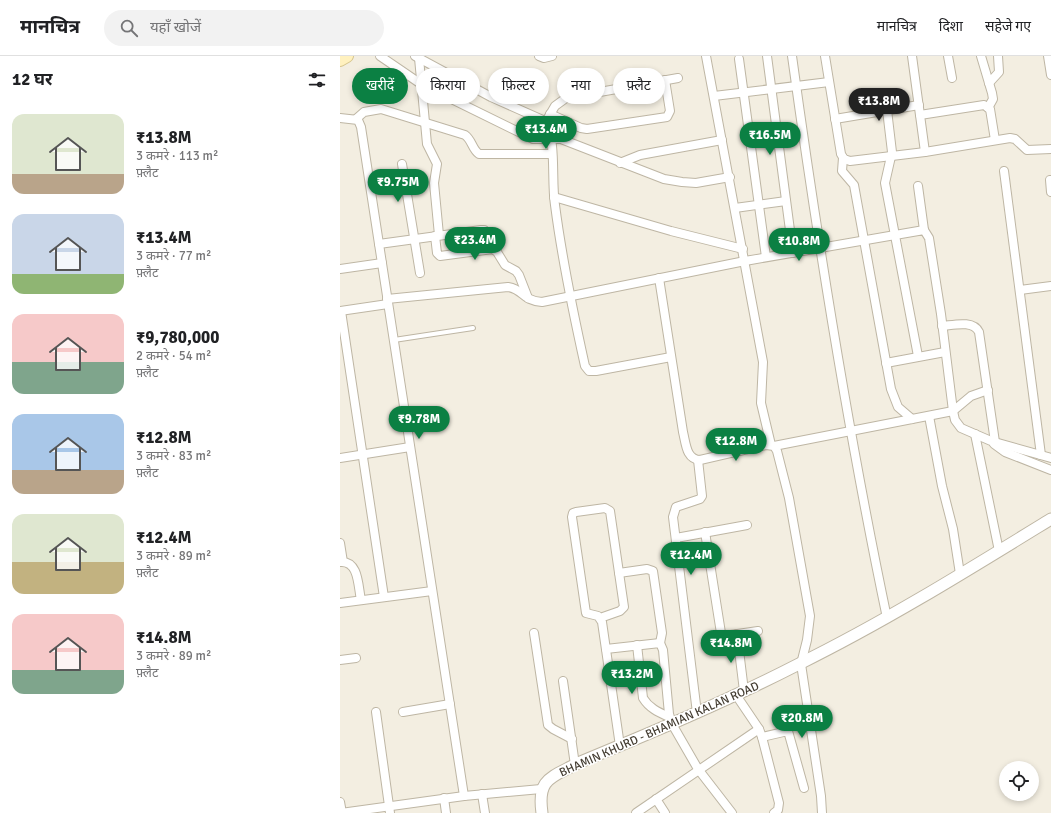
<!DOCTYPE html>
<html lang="hi">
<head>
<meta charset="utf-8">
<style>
	body { margin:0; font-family:Signika,"Noto Sans Devanagari",sans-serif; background:#f2f2f2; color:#202124; height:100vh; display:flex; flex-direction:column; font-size:15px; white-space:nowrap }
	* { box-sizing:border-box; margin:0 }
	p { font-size:13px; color:#757577 }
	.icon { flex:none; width:22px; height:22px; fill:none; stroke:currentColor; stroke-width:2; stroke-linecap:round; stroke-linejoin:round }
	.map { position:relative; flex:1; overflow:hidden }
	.side { display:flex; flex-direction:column; background:#fff; width:340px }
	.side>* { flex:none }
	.top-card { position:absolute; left:12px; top:12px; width:380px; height:36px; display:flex; gap:8px }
	.buttons { position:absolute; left:659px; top:705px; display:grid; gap:8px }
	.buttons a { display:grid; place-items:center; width:40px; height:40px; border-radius:50%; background:#fff; box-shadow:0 2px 6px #0003; font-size:20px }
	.price { position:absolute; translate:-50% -34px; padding:0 9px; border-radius:14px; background:#0b8043; color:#fff; font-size:13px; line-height:26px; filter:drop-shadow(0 1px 2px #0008) }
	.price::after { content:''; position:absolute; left:50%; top:24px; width:12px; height:9px; margin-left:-6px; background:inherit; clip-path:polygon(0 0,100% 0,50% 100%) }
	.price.current { background:#222; color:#fff }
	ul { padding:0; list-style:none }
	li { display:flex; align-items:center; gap:12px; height:100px; padding:0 12px }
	li span { display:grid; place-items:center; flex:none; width:112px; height:80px; border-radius:12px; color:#555 }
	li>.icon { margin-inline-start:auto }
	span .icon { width:48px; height:48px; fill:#fffc; stroke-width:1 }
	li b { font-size:17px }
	h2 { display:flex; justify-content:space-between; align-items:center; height:48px; padding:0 12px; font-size:17px }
	.tag { padding:0 14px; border-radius:18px; background:#fff; box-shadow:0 2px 6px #0003; font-size:14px; line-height:36px }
	.tag.current { background:#0b8043; color:#fff }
	header { display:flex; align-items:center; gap:24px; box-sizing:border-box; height:56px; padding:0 20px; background:#fff; border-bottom:1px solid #e0e0e0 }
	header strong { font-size:19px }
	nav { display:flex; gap:22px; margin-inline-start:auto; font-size:14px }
	.search { width:280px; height:36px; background:#f2f2f2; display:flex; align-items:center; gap:10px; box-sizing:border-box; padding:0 14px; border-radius:22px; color:#757577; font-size:15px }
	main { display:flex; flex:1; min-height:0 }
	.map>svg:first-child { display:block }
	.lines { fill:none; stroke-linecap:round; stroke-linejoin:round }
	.service-casing { stroke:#beb6a4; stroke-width:6 }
	.minor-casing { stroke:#beb6a4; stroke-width:10 }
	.tertiary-casing { stroke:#beb6a4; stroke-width:13 }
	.secondary-casing { stroke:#d6c58d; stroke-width:14 }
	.service { stroke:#fff; stroke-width:4 }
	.minor { stroke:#fff; stroke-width:8 }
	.tertiary { stroke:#fff; stroke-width:11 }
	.secondary { stroke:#fff1bf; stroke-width:12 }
	.labels { text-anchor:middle; stroke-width:3; stroke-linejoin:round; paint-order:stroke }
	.street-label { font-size:12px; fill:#443d32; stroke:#fff }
</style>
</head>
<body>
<header>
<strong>मानचित्र</strong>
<div class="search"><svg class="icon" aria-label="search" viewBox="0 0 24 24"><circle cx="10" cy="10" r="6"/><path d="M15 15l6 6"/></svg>यहाँ खोजें</div>
<nav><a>मानचित्र</a><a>दिशा</a><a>सहेजे गए</a></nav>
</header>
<main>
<section class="side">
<h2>12 घर<svg class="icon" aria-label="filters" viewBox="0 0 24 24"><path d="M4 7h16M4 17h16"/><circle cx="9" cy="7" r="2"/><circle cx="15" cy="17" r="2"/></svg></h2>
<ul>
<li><span style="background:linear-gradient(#dfe7d0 75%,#b9a48a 0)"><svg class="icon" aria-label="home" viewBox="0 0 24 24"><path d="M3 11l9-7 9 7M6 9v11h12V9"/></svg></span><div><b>₹13.8M</b><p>3 कमरे · 113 m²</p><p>फ़्लैट</p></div></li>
<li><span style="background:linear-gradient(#c9d6e8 75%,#8fb573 0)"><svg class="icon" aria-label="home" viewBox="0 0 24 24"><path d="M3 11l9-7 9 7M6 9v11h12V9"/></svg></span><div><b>₹13.4M</b><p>3 कमरे · 77 m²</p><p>फ़्लैट</p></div></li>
<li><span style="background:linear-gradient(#f6c9c9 60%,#7fa58c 0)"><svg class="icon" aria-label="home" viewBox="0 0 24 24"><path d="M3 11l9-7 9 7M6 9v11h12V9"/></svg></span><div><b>₹9,780,000</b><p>2 कमरे · 54 m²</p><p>फ़्लैट</p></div></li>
<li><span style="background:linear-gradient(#a9c7e8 70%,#b9a48a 0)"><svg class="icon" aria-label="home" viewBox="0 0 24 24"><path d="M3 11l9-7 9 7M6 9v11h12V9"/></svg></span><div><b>₹12.8M</b><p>3 कमरे · 83 m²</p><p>फ़्लैट</p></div></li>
<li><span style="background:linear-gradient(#dfe7d0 60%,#c2b280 0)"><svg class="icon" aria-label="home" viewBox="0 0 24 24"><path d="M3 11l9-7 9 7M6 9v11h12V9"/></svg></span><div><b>₹12.4M</b><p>3 कमरे · 89 m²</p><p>फ़्लैट</p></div></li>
<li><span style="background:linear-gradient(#f6c9c9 70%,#7fa58c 0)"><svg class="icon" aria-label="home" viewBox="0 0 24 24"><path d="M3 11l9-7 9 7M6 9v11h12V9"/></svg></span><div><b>₹14.8M</b><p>3 कमरे · 89 m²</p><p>फ़्लैट</p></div></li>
</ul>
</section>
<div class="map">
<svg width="711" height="757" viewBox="0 0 711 757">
	<rect width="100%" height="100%" fill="#f3eee1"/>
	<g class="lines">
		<defs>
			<polyline id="service" points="54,284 133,272"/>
			<g id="minor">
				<polyline points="40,0 81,28 193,83 221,83 324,123 342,126 356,127 390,121"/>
				<path d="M 75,0 L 151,41 L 205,65 C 217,86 211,123 215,149 C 222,203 233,256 245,310 L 249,315 L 256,315 L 331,301"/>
				<polyline points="199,0 204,2 212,0"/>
				<polyline points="366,0 423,306 421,347 431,389"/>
				<polyline points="427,0 453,197"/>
				<path d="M 452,0 C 478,188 508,376 547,562"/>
				<polyline points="485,0 501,98 504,103 510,105 585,96 670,82 675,83 687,94 711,93"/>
				<polyline points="572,0 585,96"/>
				<polyline points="608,0 612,22"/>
				<polyline points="641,0 652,37 653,43 648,52"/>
				<polyline points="708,0 711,19"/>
				<polyline points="79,2 87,88 97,108 94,127 99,179"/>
				<polyline points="399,3 426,201"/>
				<polyline points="649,27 659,16 658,0"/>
				<polyline points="374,40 489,26"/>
				<polyline points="547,54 552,96 545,127 578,300"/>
				<polyline points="210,58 241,72 247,73 327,61 330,55 325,24"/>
				<polyline points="580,59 644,49 650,53 655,84"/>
				<polyline points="0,62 18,64 21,71 124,740"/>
				<polyline points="208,62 215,50 226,42 338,22"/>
				<path d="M 16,63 L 24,56 L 41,53 L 125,79 C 132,84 132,93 139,98 L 212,98"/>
				<polyline points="495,63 579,49"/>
				<polyline points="503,102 502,115 514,129 551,333 558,351 572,363"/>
				<polyline points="280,107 300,99 382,84"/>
				<polyline points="62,108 80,217"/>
				<polyline points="664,115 701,399"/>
				<polyline points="710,124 711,136"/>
				<polyline points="578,130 584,174"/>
				<polyline points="214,141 331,175 403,193"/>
				<polyline points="395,152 446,145"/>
				<polyline points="95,180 97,197 100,200 153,193 157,196 165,209 176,215 179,219 188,242"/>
				<polyline points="39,188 141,174 144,174 147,193"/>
				<polyline points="0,213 42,207"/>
				<path d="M 319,222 L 343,376 C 346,388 346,403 360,404 L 426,389 L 434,390 L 437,395 L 449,442 L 470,560 L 467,584 L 461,608 L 481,740 L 482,757"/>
				<polyline points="680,234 711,230"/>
				<path d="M 47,243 L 168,231 C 185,234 181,244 202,246 L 405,205 L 584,174 L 589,182 L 601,258 L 613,355 L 615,364 L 621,372 L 651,385 L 711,402"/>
				<polyline points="0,255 48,248"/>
				<polyline points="1,255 44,541"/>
				<path d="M 602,270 C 614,269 633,264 639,276 L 655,386"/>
				<polyline points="546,307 605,296"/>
				<polyline points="589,360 602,430 613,473 620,518"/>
				<polyline points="635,378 659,495"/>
				<polyline points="654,388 665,396 711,414"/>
				<polyline points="434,390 613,355 631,340 648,334"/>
				<polyline points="0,402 70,391"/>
				<polyline points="365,476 381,577 384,580 418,575"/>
				<polyline points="336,482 407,469"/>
				<polyline points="0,487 3,506"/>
				<path d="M 0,506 C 19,504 18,530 21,544"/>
				<polyline points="279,517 307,513 313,515 322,577 320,587"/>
				<polyline points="0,547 92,535"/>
				<polyline points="260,562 280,555 284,551 270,455 265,452 236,456 233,457 232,461 246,557 258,560 262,566 280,690"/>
				<polyline points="194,577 208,669 213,673 232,683"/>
				<polyline points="397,578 404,635"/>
				<path d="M 297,589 L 303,642 C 309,652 318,656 329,661"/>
				<polyline points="266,593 320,587 323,594 329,658 332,668 358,713 392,757"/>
				<polyline points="0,604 16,602"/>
				<polyline points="223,625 235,709"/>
				<polyline points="396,639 419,673 422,681 439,747 438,754 434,757"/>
				<polyline points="36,656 50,757"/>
				<polyline points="63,656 110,648"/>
				<polyline points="357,657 333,461 336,451 360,443 362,440 358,404"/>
				<polyline points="422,681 448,675 464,732"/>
				<polyline points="142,738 145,757"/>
				<polyline points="104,742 106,757"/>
				<polyline points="316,743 325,757"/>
				<polyline points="0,746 2,757"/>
				<polyline points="1,757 124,740 201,733"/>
				<polyline points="296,757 419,673"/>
			</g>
			<path id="tertiary" d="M 202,757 C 197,722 211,722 238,707 C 313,676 387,645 459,608 C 546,565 628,514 711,463"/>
			<polyline id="secondary" points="0,4 7,0"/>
		</defs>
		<use href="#service" class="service-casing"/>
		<use href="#minor" class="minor-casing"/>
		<use href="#tertiary" class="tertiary-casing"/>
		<use href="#secondary" class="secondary-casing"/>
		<use href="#service" class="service"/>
		<use href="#minor" class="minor"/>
		<use href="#tertiary" class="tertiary"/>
		<use href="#secondary" class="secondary"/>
	</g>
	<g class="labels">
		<g class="street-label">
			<text transform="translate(319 673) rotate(-24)" y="4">BHAMIN KHURD - BHAMIAN KALAN ROAD</text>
		</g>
	</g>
</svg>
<div class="buttons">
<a><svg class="icon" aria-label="locate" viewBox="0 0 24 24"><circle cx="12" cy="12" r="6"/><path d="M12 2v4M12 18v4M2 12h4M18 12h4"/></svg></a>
</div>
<b class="price current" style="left:539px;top:66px">₹13.8M</b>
<b class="price" style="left:206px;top:94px">₹13.4M</b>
<b class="price" style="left:430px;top:100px">₹16.5M</b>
<b class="price" style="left:58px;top:147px">₹9.75M</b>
<b class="price" style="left:135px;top:205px">₹23.4M</b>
<b class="price" style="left:459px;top:206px">₹10.8M</b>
<b class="price" style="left:79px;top:384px">₹9.78M</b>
<b class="price" style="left:396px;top:406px">₹12.8M</b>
<b class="price" style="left:351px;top:520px">₹12.4M</b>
<b class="price" style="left:391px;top:608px">₹14.8M</b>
<b class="price" style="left:292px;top:639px">₹13.2M</b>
<b class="price" style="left:462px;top:683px">₹20.8M</b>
<div class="top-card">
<a class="tag current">खरीदें</a>
<a class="tag">किराया</a>
<a class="tag">फ़िल्टर</a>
<a class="tag">नया</a>
<a class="tag">फ़्लैट</a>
</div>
</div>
</main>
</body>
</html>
